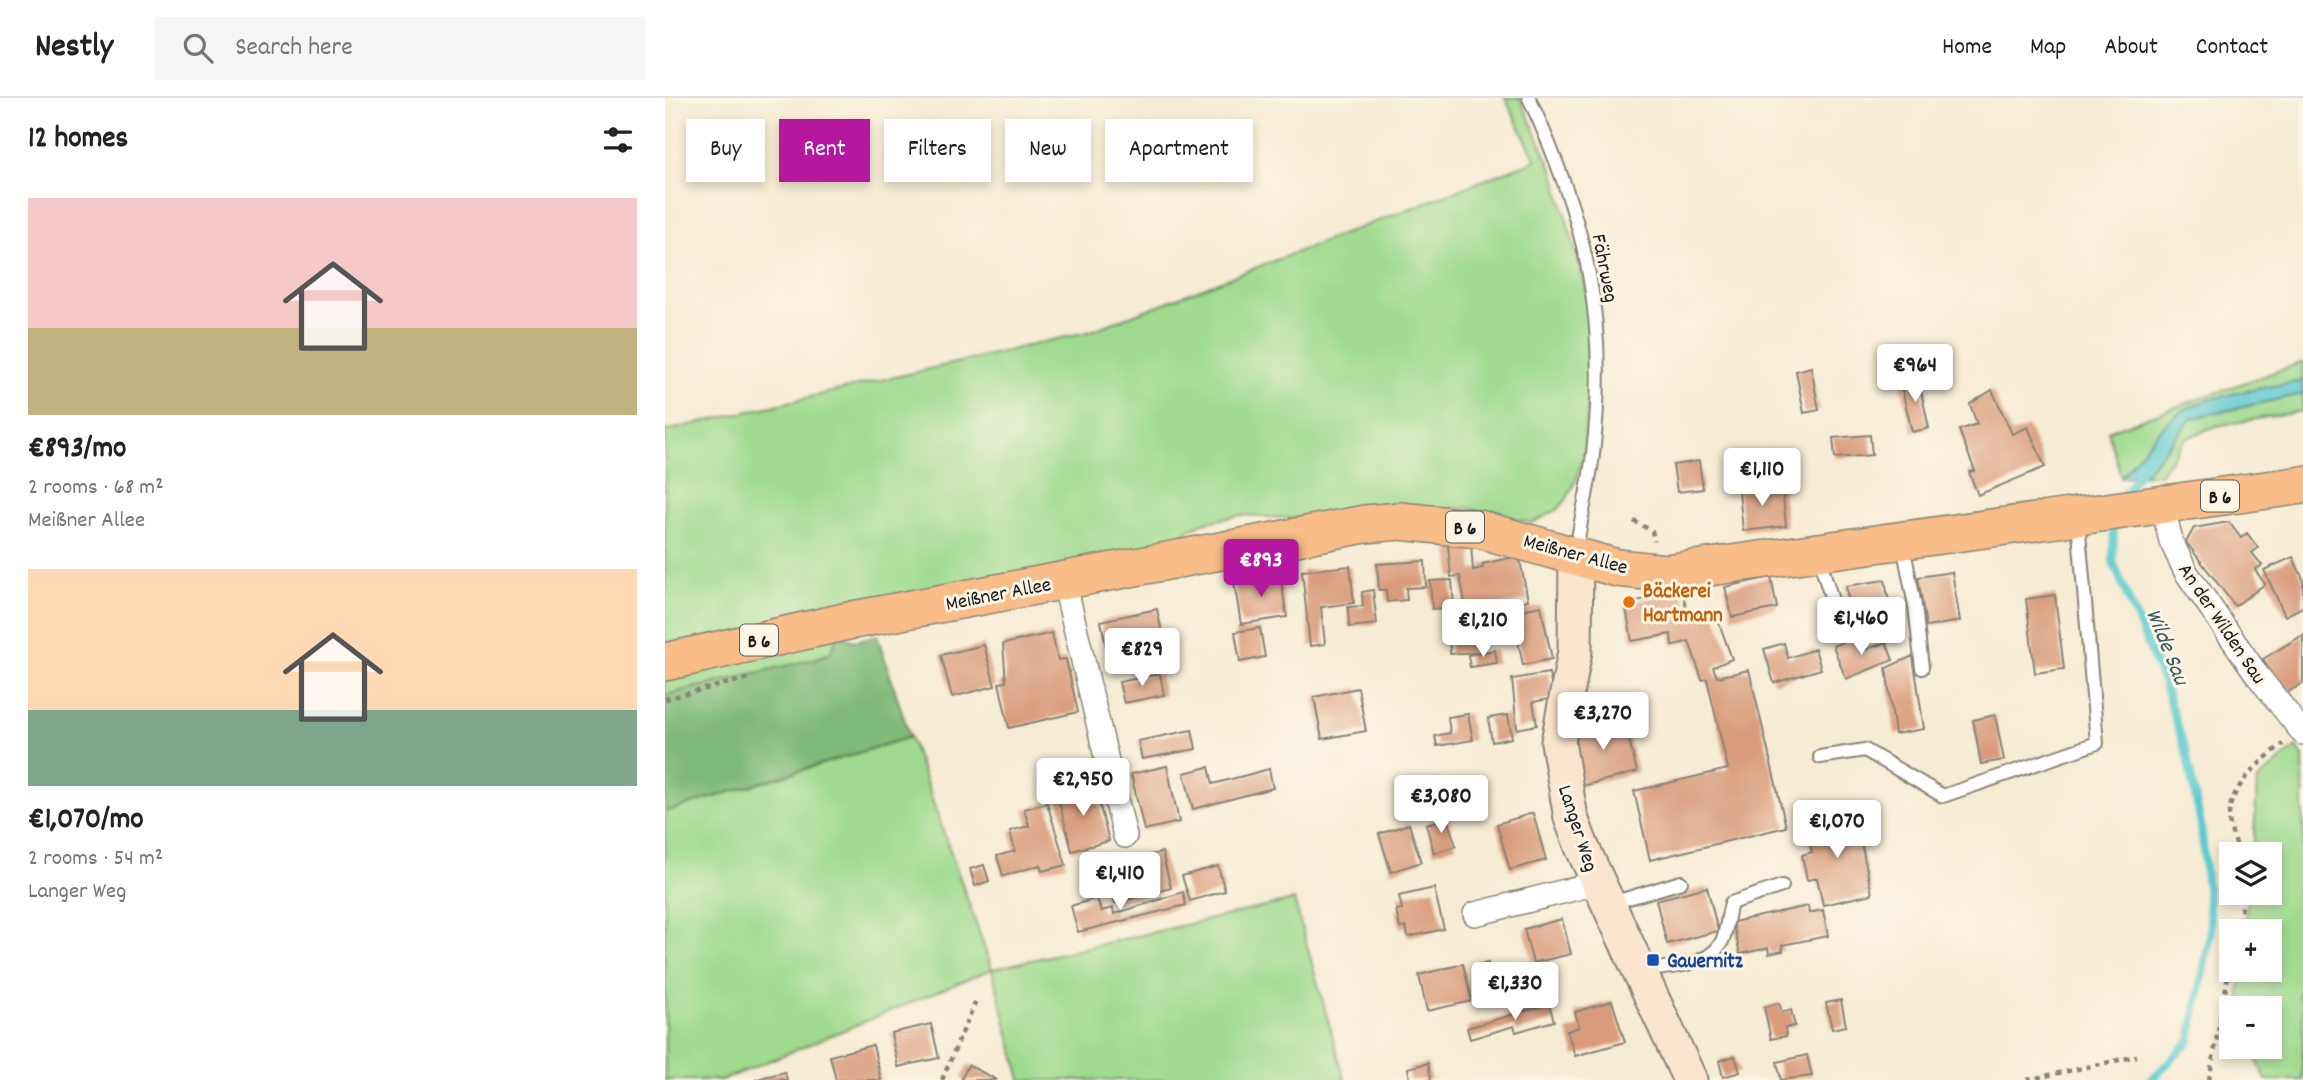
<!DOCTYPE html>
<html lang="en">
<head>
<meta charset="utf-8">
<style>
	body { margin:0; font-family:Dekko,sans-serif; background:#f6f6f6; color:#222; height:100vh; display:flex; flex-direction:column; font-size:26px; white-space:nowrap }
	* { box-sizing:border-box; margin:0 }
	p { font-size:23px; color:#767676 }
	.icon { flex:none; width:38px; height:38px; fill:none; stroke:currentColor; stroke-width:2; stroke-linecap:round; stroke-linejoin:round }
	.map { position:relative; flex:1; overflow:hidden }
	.drawer { display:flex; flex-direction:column; background:#fff; width:665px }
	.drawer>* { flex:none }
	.banner { position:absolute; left:21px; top:21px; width:665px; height:63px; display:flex; gap:14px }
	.fabs { position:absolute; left:1554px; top:744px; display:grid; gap:14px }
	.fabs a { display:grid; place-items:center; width:63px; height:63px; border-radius:0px; background:#fff; box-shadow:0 4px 10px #0003; font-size:35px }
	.price { position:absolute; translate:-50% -60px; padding:0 16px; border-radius:7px; background:#fff; color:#222; font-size:23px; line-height:46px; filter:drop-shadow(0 2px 4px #0008) }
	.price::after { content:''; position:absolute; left:50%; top:42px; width:21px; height:16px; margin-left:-10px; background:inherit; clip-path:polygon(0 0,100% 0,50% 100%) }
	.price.current { background:#b5179e; color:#fff }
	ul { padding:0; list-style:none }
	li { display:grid; align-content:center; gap:14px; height:371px; padding:0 28px }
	li span { display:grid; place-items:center; height:217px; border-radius:0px; color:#555 }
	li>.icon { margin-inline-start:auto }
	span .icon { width:126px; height:126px; fill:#fffc; stroke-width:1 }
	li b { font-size:30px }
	h2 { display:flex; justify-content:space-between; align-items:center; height:84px; padding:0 28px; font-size:30px }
	.chip { padding:0 24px; border-radius:0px; background:#fff; box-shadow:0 4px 10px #0003; font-size:24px; line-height:63px }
	.chip.current { background:#b5179e; color:#fff }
	header { display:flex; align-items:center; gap:42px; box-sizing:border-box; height:98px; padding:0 35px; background:#fff; border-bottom:2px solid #e0e0e0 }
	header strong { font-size:33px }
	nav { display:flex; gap:38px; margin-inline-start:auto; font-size:24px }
	.search { width:490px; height:63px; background:#f6f6f6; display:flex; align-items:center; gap:18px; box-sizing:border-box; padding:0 24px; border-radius:0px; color:#767676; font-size:26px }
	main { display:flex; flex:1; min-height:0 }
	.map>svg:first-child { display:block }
	.green { fill:#9fda8e; stroke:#5e7b55; stroke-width:2 }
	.forest { fill:#7fba79; stroke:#4e6b4a; stroke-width:2 }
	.water { fill:#5dcad0; stroke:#3c7376; stroke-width:2 }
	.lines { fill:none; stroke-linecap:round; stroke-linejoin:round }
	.stream { stroke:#5dcad0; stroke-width:8 }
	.building { fill:#d99b7b }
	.lane-casing { stroke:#898478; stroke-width:16 }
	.street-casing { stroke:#898478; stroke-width:26 }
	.secondary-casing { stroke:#898478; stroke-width:37 }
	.primary-casing { stroke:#898478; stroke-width:40 }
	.path { stroke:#898478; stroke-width:4.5; stroke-dasharray:5 5; stroke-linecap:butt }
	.lane { stroke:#fff; stroke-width:12 }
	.street { stroke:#fff; stroke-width:23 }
	.secondary { stroke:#fce5cf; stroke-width:33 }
	.primary { stroke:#f8bd88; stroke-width:37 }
	.food-dot { fill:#e8710a; stroke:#fcf5e5; stroke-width:2.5 }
	.transit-dot { fill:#1a4fb4; stroke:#fcf5e5; stroke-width:2.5 }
	.labels { text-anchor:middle; stroke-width:6; stroke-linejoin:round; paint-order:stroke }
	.shield { fill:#fcf5e5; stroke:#5f5d58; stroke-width:2 }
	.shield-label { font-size:19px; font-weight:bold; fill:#1c1c1c }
	.street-label { font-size:21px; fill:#1c1c1c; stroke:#fcf5e5 }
	.food-label { font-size:21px; font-weight:bold; fill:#c56008; stroke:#fcf5e5; text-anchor:start }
	.transit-label { font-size:21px; font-weight:bold; fill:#164399; stroke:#fcf5e5; text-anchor:start }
	.water-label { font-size:23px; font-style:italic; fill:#33595b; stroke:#fcf5e5 }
</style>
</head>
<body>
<header>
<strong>Nestly</strong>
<div class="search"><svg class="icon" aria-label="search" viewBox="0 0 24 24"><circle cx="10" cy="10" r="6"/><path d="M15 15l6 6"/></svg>Search here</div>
<nav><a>Home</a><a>Map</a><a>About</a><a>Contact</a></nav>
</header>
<main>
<section class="drawer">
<h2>12 homes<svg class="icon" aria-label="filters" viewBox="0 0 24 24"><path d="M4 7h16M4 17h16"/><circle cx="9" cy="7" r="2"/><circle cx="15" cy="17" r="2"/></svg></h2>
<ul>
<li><span style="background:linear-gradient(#f6c9c9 60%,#c2b280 0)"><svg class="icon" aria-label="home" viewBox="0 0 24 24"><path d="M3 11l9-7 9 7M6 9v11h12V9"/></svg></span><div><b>€893/mo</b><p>2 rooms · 68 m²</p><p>Meißner Allee</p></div></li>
<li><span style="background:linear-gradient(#ffd9b3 65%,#7fa58c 0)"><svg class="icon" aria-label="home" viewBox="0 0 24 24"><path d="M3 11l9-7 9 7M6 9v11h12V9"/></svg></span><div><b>€1,070/mo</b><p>2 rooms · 54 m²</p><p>Langer Weg</p></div></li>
</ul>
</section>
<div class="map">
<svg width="1638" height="982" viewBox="0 0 1638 982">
	<rect width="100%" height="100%" fill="#fcf5e5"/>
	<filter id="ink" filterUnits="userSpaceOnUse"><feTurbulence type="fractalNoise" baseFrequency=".0143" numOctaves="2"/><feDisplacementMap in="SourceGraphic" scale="14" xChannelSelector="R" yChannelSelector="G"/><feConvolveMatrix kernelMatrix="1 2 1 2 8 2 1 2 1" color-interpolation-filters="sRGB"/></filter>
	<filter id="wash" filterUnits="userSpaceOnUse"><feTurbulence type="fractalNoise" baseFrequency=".00686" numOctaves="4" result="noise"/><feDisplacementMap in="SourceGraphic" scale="28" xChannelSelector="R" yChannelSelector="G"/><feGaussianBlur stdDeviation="1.57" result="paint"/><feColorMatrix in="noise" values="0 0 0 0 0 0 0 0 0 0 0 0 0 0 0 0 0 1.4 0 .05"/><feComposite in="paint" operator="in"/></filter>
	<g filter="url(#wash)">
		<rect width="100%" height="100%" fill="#f6ebd3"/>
		<g class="green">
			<polygon points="840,0 855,0 889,75 922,195 925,270 919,353 911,382 901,402 892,412 867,425 802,410 649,422 576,417 538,425 521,433 509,445 0,549 0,333 426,233 871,62"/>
			<path d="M 1638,264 L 1638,283 C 1607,289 1541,297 1516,314 C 1492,331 1474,357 1456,379 L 1443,333 Z"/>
			<polygon points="1638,296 1638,313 1551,328 1520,341 1495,376 1478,377 1527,320"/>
			<polygon points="173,537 165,555 149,561 0,597 0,579"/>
			<polygon points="245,639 327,871 629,802 680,982 356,982 327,871 58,982 0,982 0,714"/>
			<polygon points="1631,649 1638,658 1638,891 1633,898 1638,906 1638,982 1601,982 1586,949 1605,948 1605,910 1575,910 1575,872 1605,872 1605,833 1579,833 1583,795 1605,794 1605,756 1588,756 1592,683"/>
		</g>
		<polygon class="forest" points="173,537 190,543 212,537 245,639 0,714 0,597 149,561 165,555"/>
		<path class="water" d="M 1638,283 L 1638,296 L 1527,320 L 1478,377 L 1456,379 C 1474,357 1492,331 1516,314 C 1541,297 1607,289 1638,283 Z"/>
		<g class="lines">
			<g class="stream">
				<polyline points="1457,399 1478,370"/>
				<polyline points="1449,421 1448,464 1497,581 1521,654 1536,727 1546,832 1526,936"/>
				<polyline points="1486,982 1525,943"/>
			</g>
		</g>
		<g id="blocks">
			<g class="building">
				<polygon points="1146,269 1154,312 1139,315 1131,273"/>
				<polygon points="1253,279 1264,330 1247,334 1235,283"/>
				<polygon points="1327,292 1347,336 1363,329 1380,369 1313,397 1304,374 1310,373 1294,332 1312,326 1305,306"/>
				<polygon points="1205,337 1207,357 1170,360 1168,340"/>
				<polygon points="1034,363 1038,391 1012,394 1008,367"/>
				<polygon points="1117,388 1121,428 1078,433 1074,393"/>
				<polygon points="1564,424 1576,440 1582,435 1593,450 1587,455 1597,467 1590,472 1600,486 1570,508 1521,444 1529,430"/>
				<polygon points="806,446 808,472 818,470 817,466 854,458 863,502 825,509 825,505 801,510 795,478 786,479 783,447"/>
				<polygon points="1628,459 1638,481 1638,509 1620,518 1599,472"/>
				<polygon points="760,463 761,489 741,490 742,502 722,504 721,492 714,492 712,466"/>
				<polygon points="685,468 689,505 656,509 660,546 645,548 637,473"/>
				<polygon points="1287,474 1295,523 1261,529 1253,479"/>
				<polygon points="615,476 622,519 576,526 569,484"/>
				<polygon points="1106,479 1112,510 1067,519 1060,489"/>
				<polygon points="787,482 789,509 767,511 765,483"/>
				<polygon points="1220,482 1227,521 1187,527 1181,488"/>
				<polygon points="708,492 712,526 684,529 683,509 698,508 697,494"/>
				<polygon points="1018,494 1023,520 1050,514 1067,561 1048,569 1052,579 1084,572 1121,729 985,762 969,693 1063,671 1042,581 1037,582 1024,543 1007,548 1006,536 967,543 960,505"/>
				<polygon points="1390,497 1399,571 1370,575 1361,501"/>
				<polygon points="876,508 887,561 858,567 847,514"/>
				<polygon points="492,511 502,558 445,570 436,523"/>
				<polygon points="812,521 814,554 785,556 784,523"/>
				<polygon points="595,530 600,559 575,564 570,534"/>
				<polygon points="387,535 393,562 401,561 413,614 344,630 334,585 341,584 338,546"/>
				<polygon points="1638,537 1638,585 1618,597 1598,561"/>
				<polygon points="1189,540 1195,554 1221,544 1228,562 1181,581 1168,548"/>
				<polygon points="1119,545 1123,560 1150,551 1156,571 1109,585 1099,551"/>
				<polygon points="319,547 330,588 287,599 276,557"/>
				<polygon points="830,552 832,565 805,569 803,557"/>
				<polygon points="1248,558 1259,631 1230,636 1221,570"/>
				<polygon points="884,575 889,600 868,604 872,627 852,631 847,581"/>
				<polygon points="495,576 499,597 459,605 454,584"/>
				<polygon points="693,590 701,633 657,641 649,599"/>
				<polygon points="803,616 808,642 772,648 770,638 785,635 783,619"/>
				<polygon points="843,617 847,640 827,644 823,620"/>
				<polygon points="1330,617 1339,662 1316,666 1308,622"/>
				<polygon points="959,621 972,674 917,688 904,635"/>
				<polygon points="527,632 531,651 477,661 473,643"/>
				<polygon points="502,668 514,724 479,732 466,676"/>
				<polygon points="544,669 548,686 604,671 608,690 528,711 519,675"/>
				<polygon points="429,686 444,743 407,753 392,696"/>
				<polygon points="382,705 401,767 377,773 375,767 338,778 332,758 350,753 345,733 364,728 359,711"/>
				<polygon points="868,715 881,762 845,772 832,726"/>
				<polygon points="1190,716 1207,796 1158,807 1152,780 1142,782 1137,757 1147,754 1140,726"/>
				<polygon points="782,720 791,748 769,755 761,726"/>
				<polygon points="744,726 756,764 726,774 714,736"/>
				<polygon points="497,754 506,790 450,805 440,769"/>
				<polygon points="319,767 324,783 310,788 305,771"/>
				<polygon points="553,768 560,793 525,803 517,778"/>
				<polygon points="1042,789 1053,833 1002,846 991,802"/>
				<polygon points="769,790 779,831 743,839 741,829 735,830 731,812 737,811 734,798"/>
				<polygon points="518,794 521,807 413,834 406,808 432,800 436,813 448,810 449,816"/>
				<polygon points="1143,808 1144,815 1158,812 1163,838 1117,847 1118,853 1104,856 1103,850 1075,856 1068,824"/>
				<polygon points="897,821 906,856 868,865 859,831"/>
				<polygon points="823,865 828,890 816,893 811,867"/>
				<polygon points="798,866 807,903 762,913 754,877"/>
				<polygon points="1176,902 1181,928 1167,931 1161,905"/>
				<polygon points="947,903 960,944 910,958 902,933 914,929 910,914"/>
				<polygon points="1114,905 1117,914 1126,912 1130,928 1120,930 1121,938 1106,941 1099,909"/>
				<polygon points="884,906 889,923 851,934 849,928 805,941 802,930"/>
				<polygon points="266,926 274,960 233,969 226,935"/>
				<polygon points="208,947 216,982 171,982 165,958"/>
				<polygon points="1142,957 1147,978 1116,982 1112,964"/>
				<polygon points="1070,958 1075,974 1058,979 1054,963"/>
				<polygon points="763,965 766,982 745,982 743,970"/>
				<polygon points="303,967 332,982 296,982"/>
				<polygon points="120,974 122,982 93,982 92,981"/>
			</g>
		</g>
	</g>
	<g filter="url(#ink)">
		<use href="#blocks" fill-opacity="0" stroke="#898478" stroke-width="2"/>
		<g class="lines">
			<defs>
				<g id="lane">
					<path d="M 864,0 C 921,123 944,219 928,356 C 924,389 915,422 911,455"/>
					<polyline points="1238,447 1250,508 1257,570"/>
					<polyline points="1153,456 1176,532"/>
					<polyline points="1155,659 1200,652 1278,698 1432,645 1413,422"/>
					<polyline points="944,806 1016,784"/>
					<path d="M 977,873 C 1005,868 1049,870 1059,838 C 1062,827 1063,816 1066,805 L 1117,788"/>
				</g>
				<g id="street">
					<polyline points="1497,405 1506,443 1521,474 1593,578 1638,635"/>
					<polyline points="399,483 460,738"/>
					<polyline points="810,816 932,785"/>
				</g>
				<polyline id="secondary" points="911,459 910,553 893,644 906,720 917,749 1025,982"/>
				<polyline id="primary" points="0,564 188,522 700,426 735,423 814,431 952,470 1001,475 1638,387"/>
			</defs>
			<use href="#lane" class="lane-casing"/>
			<use href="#street" class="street-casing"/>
			<use href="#secondary" class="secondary-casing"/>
			<use href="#primary" class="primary-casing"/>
			<g class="path">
				<polyline points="969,423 987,433 989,443"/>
				<polyline points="0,601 84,580"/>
				<path d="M 1575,756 C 1571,745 1564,731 1564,719 C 1563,690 1598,661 1618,646"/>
				<polyline points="1572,833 1580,794"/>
				<polyline points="277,982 312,900"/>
				<polyline points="1362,982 1472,958"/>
				<polyline points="1544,982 1566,862"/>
			</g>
			<use href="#lane" class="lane"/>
			<use href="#street" class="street"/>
			<use href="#secondary" class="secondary"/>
			<use href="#primary" class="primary"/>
		</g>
	</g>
	<circle class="food-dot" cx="964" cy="504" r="7"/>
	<rect class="transit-dot" x="981" y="855" width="14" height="14" rx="3.5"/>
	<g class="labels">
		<g class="shield">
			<rect x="1536" y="382.5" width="38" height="31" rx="5"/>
			<rect x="781" y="413.5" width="38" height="31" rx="5"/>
			<rect x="75" y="526.5" width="38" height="31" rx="5"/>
		</g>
		<g class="shield-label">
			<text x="1555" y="405">B 6</text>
			<text x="800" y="436">B 6</text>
			<text x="94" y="549">B 6</text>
		</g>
		<g class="street-label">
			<text transform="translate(941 170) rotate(79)" y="7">Fährweg</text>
			<text transform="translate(911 455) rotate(15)" y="7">Meißner Allee</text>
			<text transform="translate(333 495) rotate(-11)" y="7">Meißner Allee</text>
			<text transform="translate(1558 525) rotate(56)" y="7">An der Wilden Sau</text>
			<text transform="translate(914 730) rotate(72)" y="7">Langer Weg</text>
		</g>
		<g class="food-label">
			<text x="978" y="499">Bäckerei<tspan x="978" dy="24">Hartmann</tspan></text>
		</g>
		<g class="transit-label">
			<text x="1002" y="869">Gauernitz</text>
		</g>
		<g class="water-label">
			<text transform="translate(1504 548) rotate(68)" y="8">Wilde Sau</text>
		</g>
	</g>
</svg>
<div class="fabs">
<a><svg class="icon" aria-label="layers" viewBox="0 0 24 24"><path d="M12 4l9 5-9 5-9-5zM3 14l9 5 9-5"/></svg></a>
<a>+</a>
<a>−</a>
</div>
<b class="price" style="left:1250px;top:306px">€964</b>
<b class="price" style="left:1097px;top:410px">€1,110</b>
<b class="price current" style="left:596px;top:501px">€893</b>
<b class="price" style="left:1196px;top:559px">€1,460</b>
<b class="price" style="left:818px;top:561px">€1,210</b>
<b class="price" style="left:477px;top:590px">€829</b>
<b class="price" style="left:938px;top:654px">€3,270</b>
<b class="price" style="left:418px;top:720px">€2,950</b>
<b class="price" style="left:776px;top:737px">€3,080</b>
<b class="price" style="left:1172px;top:762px">€1,070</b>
<b class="price" style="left:455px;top:814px">€1,410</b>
<b class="price" style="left:850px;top:924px">€1,330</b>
<div class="banner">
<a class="chip">Buy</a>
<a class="chip current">Rent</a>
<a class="chip">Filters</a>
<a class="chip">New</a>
<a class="chip">Apartment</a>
</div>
</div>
</main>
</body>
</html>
